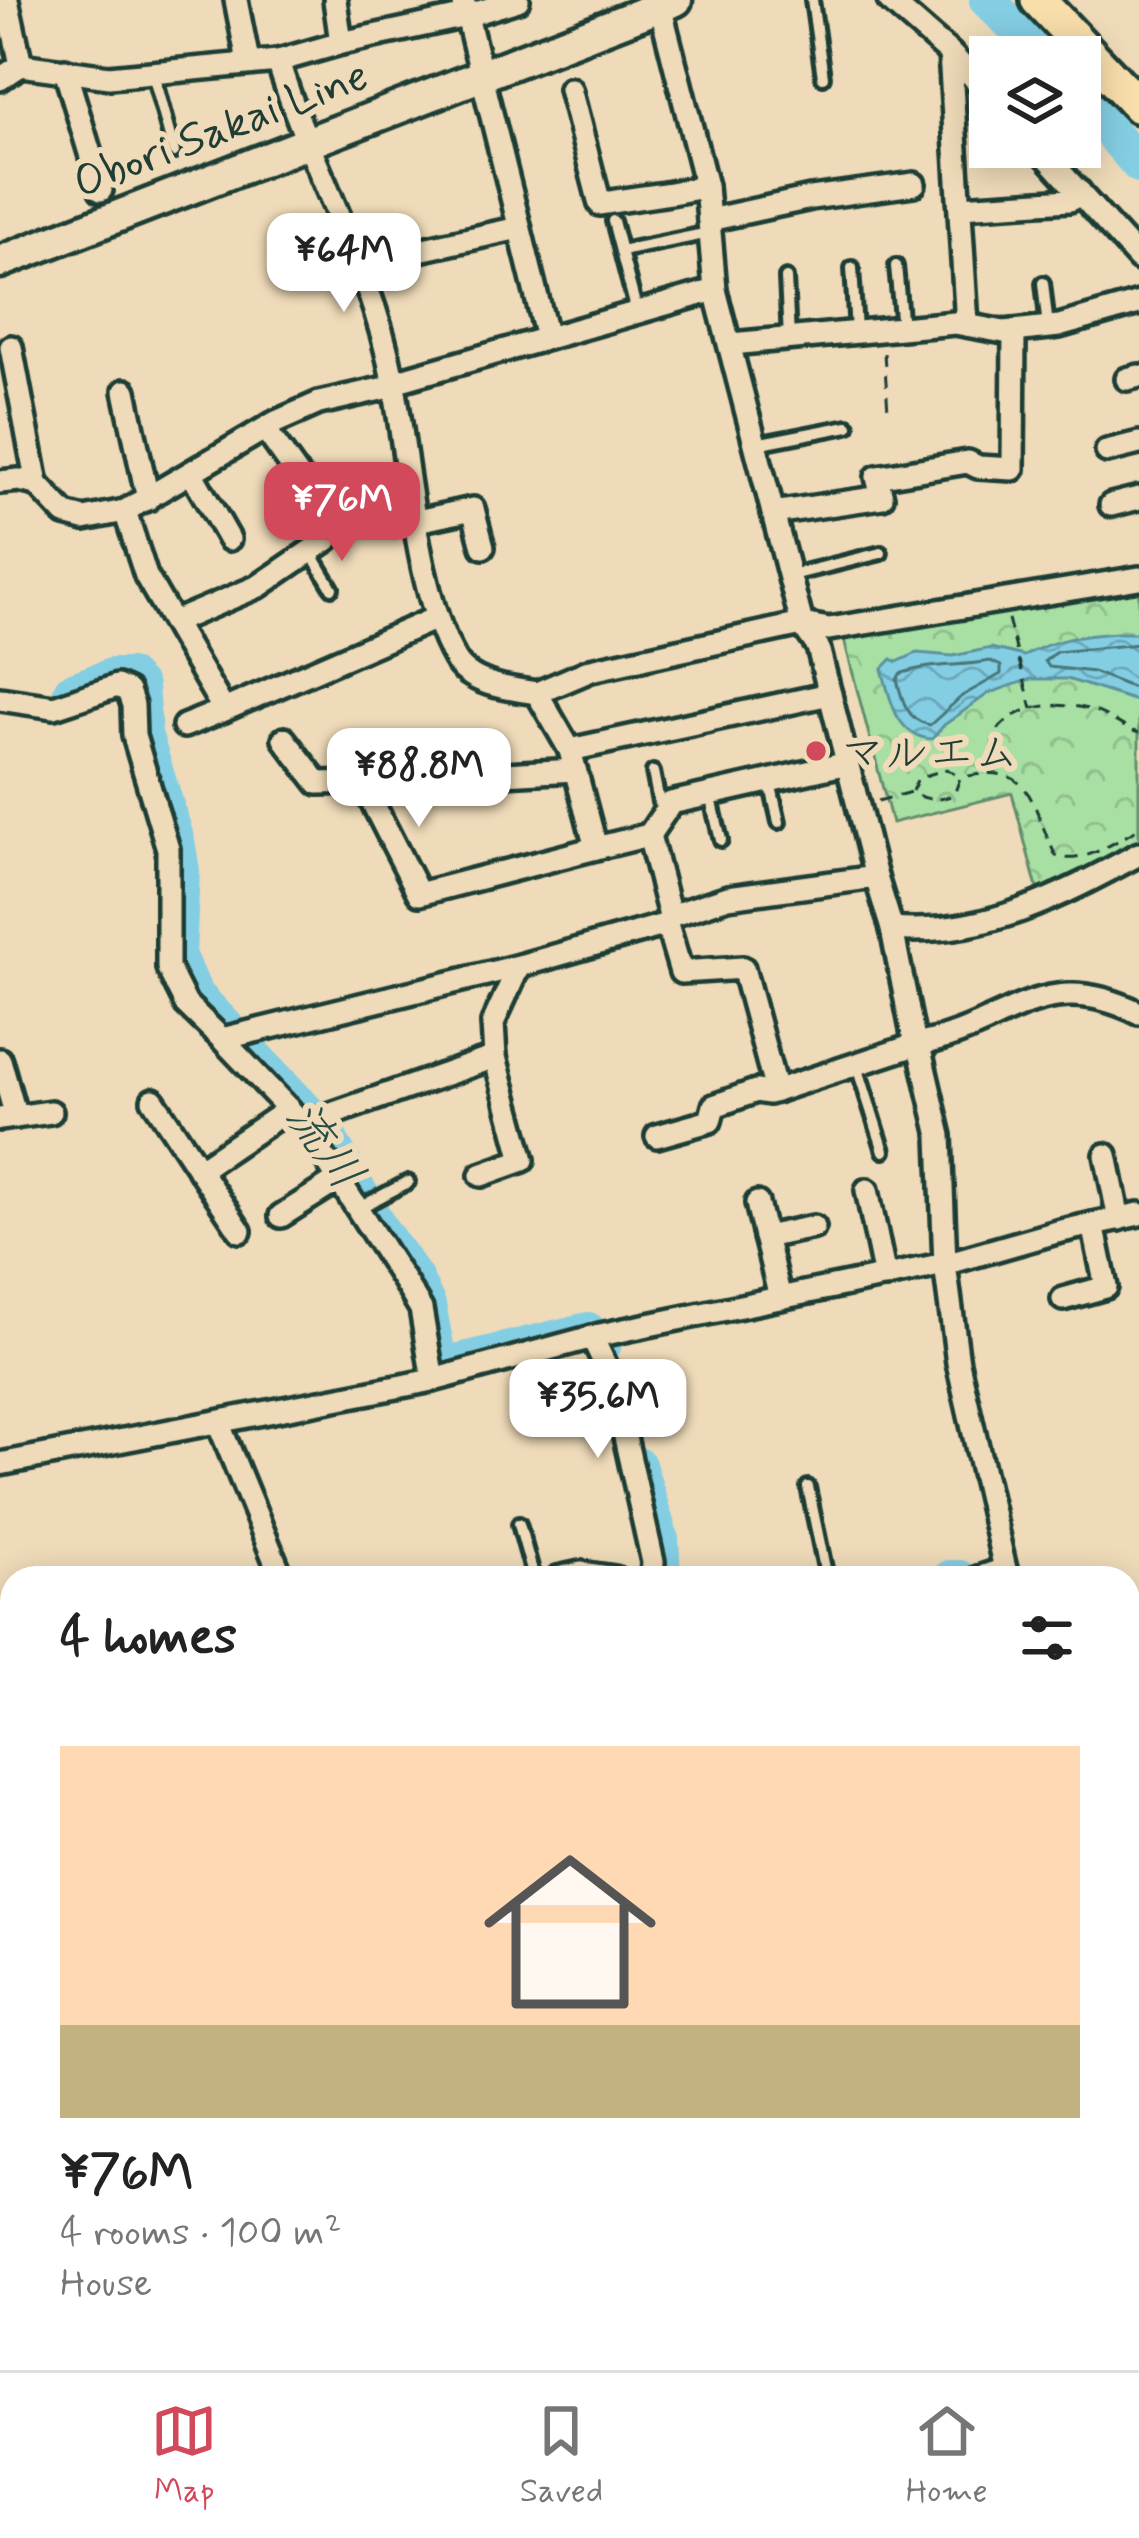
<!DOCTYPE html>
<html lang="en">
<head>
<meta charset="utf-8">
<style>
	body { margin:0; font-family:Mynerve,"Klee One",sans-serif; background:#f6f6f6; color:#222; height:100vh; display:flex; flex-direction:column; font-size:45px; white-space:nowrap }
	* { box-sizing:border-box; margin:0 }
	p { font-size:39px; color:#767676 }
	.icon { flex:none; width:66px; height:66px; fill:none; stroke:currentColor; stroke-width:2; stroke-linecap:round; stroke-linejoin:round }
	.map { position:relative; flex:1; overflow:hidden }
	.sheet { position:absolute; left:0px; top:1566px; width:1140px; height:804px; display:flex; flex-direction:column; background:#fff; border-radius:36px 36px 0 0; box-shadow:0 6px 30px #0003 }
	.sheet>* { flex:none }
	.buttons { position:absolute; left:969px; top:36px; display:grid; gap:24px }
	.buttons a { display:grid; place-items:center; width:132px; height:132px; border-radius:0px; background:#fff; box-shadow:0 6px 30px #0003; font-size:60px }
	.price { position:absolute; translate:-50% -102px; padding:0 27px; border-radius:24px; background:#fff; color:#222; font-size:39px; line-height:78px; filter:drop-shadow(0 3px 6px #0008) }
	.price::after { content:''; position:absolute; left:50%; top:72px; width:36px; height:27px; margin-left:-18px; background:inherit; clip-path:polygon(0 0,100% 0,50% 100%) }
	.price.selected { background:#d1495b; color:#fff }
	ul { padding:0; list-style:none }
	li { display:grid; align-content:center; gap:24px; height:636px; padding:0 60px }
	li+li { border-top:3px solid #e0e0e0 }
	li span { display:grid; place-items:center; height:372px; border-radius:0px; color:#555 }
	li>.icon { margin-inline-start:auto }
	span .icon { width:216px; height:216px; fill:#fffc; stroke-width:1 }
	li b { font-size:51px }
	h2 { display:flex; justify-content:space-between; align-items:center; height:144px; padding:0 60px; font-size:51px }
	.tab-bar { display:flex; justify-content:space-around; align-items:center; height:168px; border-top:3px solid #e0e0e0; background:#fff; font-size:33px; color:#767676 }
	.tab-bar a { display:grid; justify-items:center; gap:6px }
	.tab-bar .selected { color:#d1495b }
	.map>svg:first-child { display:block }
	.built { fill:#dfd1c8 }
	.forest { fill:url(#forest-crowns); stroke:#648e6c; stroke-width:3 }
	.water { fill:url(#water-waves); stroke:#5c949e; stroke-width:3 }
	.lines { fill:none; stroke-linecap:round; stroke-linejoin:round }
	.shore { stroke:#47777a; stroke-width:3 }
	.river { stroke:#84cee4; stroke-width:36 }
	.service-casing { stroke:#1f3d34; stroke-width:20 }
	.minor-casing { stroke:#1f3d34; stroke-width:30 }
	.tertiary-casing { stroke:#1f3d34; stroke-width:33 }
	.secondary-casing { stroke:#1f3d34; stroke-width:39 }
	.primary-casing { stroke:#1f3d34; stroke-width:42 }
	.path { stroke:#1f3d34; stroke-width:3; stroke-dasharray:12 9; stroke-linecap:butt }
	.service { stroke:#efdbb9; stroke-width:10 }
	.minor { stroke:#efdbb9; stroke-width:21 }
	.tertiary { stroke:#efdbb9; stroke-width:24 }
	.secondary { stroke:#efdbb9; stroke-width:30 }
	.primary { stroke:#f8deab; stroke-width:33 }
	.poi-dot { fill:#d1495b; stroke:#efdbb9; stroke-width:4.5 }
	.labels { text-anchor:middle; stroke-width:12; stroke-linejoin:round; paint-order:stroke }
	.street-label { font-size:45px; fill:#1f3d34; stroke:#efdbb9 }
	.poi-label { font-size:45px; fill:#1f3d34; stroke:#efdbb9; text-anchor:start }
	.water-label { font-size:48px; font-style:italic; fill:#294c46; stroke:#efdbb9 }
</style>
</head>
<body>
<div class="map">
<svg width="1139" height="2370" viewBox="0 0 1139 2370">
	<defs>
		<pattern id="forest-crowns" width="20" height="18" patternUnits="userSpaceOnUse" patternTransform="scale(3)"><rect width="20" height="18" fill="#a8dfa3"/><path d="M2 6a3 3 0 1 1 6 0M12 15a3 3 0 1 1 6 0" fill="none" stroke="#90c08d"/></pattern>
		<pattern id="water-waves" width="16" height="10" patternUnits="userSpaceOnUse" patternTransform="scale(3)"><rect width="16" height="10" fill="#84cee4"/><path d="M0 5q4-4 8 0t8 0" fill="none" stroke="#6ba8ba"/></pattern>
	</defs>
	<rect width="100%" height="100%" fill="#efdbb9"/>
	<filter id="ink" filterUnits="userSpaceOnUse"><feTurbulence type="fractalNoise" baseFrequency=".00833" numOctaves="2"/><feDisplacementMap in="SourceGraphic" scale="24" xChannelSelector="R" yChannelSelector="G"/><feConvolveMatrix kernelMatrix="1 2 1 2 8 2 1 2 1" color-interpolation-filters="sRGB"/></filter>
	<g filter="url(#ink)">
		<polygon class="built" points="12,1800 12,1933 0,1936 0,1802"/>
		<polygon class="forest" points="1139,584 1139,840 1038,892 1012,793 892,823 842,632"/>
		<path class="water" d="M 1116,633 L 1139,633 L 1139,702 L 1067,679 L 1031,679 L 989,693 L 944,725 L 932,739 C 895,737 890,697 882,669 L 892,659 L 897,662 L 917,653 L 953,656 L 991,648 L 1024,656 C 1056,638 1079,636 1116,633 Z"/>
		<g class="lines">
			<g class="shore">
				<polyline points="1139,644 1056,652 1045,661 1049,667 1093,672 1139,690"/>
				<path d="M 990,661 L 1001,666 L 1001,674 L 962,696 L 930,725 C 907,721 902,700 897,680 L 900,674 C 929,663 959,667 990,661 Z"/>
			</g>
			<g class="river">
				<polyline points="987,0 1045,57"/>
				<polyline points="1080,97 1139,165"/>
				<polyline points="71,691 112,676 129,676 140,687 144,734 177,841 182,871 178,954 195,994 324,1129 381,1230 415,1278 428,1305 438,1356 451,1363 588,1330 604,1344"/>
				<polyline points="638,1465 661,1539 663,1578"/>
				<polyline points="950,1578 959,1578"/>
				<polyline points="1128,2141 1139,2213"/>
			</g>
			<defs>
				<g id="service">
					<polyline points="812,0 823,77"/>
					<polyline points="153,74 174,152"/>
					<polyline points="613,221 637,312"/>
					<polyline points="621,251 709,233"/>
					<polyline points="896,266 902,328"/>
					<polyline points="852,268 856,331"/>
					<polyline points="786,278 789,339"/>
					<polyline points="1043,283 1048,327"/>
					<polyline points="756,444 848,426"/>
					<polyline points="310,551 332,588"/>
					<polyline points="788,576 881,553"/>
					<polyline points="653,772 659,802 665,811"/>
					<polyline points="770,782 779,822"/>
					<polyline points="710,795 721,840"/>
					<polyline points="856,1063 884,1151"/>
					<polyline points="359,1208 408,1182"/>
					<polyline points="808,1487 827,1578"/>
					<polyline points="519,1524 534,1578"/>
					<polyline points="1128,1785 1139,1782"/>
				</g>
				<g id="minor">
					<polyline points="7,0 21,65"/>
					<polyline points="236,0 248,61"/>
					<polyline points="463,0 547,338"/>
					<polyline points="650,0 660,6 706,186 715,290 802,624 591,670 537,693 570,750 596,848 649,835 670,916"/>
					<polyline points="889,0 950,53 990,95"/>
					<polyline points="341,43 466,16 518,0"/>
					<polyline points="950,53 967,325"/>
					<polyline points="278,61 341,43 335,0"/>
					<polyline points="65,70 101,190"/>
					<path d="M 0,79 L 21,65 L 109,77 L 278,61 C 311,169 373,270 393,381 C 409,462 415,589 455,659 C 470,685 510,689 537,693"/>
					<path d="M 570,89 L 600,204 C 636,197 669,195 706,186"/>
					<polyline points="1038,147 1139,259"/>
					<polyline points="960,207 1070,200 1080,192"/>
					<polyline points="709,220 811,198 914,184"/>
					<polyline points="358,269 401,254 519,228"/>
					<polyline points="731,344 955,323 1004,332 1059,326 1139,303"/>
					<polyline points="11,347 37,484"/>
					<polyline points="1127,379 1139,376"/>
					<polyline points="394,382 715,290"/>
					<polyline points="125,391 148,499"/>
					<polyline points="1107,451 1139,443"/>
					<polyline points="192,474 229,539"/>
					<polyline points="0,482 19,480 37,484 65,514 84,519 125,511 276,422 319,403 394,386"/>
					<polyline points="1111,505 1139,498"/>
					<polyline points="125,511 146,576 224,710 184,726"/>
					<polyline points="773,513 882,497 877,477 968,462 978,467 1013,469 1014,331"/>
					<polyline points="417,521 473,509 483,547"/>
					<polyline points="174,622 259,586 328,539 328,517 265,429"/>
					<polyline points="802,624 829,629 1139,578"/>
					<polyline points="802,624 818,647 876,877"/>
					<polyline points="0,699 54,707 117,686 128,691 133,705 134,736 168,849 168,968 186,1004 222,1039"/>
					<polyline points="224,710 436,618"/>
					<polyline points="284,739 318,783 362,782"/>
					<polyline points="570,750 830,694"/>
					<polyline points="575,770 362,782 419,894 596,848"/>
					<polyline points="649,835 671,803 848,763"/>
					<polyline points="667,924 681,972 743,968 776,1091"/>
					<path d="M 892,929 C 984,937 1061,896 1139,854"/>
					<polyline points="0,1060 16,1117"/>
					<polyline points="153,1100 240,1231"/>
					<polyline points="0,1119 51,1112"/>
					<polyline points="303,1124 495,1057"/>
					<polyline points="657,1136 710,1121 714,1106 756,1091 769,1093 915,1045"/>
					<polyline points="1106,1155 1119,1219"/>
					<polyline points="199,1170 289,1109"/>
					<polyline points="481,1175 523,1160 495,1057 493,1023 519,966"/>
					<polyline points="867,1190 885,1277"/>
					<polyline points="757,1203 780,1298"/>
					<polyline points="281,1216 338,1180"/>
					<polyline points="765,1237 814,1227"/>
					<polyline points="1063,1299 1106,1287 1093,1224"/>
					<polyline points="592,1337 612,1379 653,1562 652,1578"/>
					<polyline points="433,1380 600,1335 945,1264 940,1136 919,1046"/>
					<polyline points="218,1422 282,1578"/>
					<path d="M 0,1464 L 433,1380 L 421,1309 L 404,1281 L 303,1124 L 222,1039 L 519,966 L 667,924 L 670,916 L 728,897 L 876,877 L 892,929 L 915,1045 C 1007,1029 1039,964 1139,1013"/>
					<polyline points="1005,1569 958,1363 945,1264 1057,1232 1139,1214"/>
					<polyline points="558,1578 581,1573 615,1578"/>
					<polyline points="978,1578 1005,1569 1007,1578"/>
					<polyline points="1128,1616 1139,1613"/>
					<polyline points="1128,1691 1139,1693"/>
					<polyline points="1128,2015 1139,2012"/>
					<polyline points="1128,2080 1139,2146"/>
					<polyline points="1128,2246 1139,2244"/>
					<polyline points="178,2358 180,2370"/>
					<polyline points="242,2358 244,2370"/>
					<polyline points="311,2358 314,2370"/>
					<polyline points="473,2358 475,2370"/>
					<polyline points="529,2370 587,2358"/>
				</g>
				<polyline id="tertiary" points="738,2358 741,2370"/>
				<g id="secondary">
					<polyline points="0,262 676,0"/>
					<polyline points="0,2053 12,2098"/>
					<polyline points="0,2147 12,2192"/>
					<polyline points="56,2358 59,2370"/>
					<polyline points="81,2358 85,2370"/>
				</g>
				<polyline id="primary" points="1038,0 1139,106"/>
			</defs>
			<use href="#service" class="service-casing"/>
			<use href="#minor" class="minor-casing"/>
			<use href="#tertiary" class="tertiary-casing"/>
			<use href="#secondary" class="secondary-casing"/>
			<use href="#primary" class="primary-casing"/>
			<g class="path">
				<polyline points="884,353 888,411"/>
				<polyline points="1008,619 1032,709"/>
				<path d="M 985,769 C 993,758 990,745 996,733 C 1016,700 1073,700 1104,715 C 1116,721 1126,729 1139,733"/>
				<polyline points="912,791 918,778 947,769 960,778"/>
				<path d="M 878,801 L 911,792 C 928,801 936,801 954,795 L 960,778 C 1035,759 1029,804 1056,856 C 1083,866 1115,841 1139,829"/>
			</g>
			<use href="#service" class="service"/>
			<use href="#minor" class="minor"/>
			<use href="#tertiary" class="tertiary"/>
			<use href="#secondary" class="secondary"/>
			<use href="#primary" class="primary"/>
		</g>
	</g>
	<circle class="poi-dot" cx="816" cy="751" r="12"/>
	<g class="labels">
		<g class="street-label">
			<text transform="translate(220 127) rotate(-21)" y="16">Obori Sakai Line</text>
		</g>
		<g class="poi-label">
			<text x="840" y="767">マルエム</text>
		</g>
		<g class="water-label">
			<text transform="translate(326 1144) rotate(54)" y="17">流川</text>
		</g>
	</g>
</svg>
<div class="buttons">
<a><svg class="icon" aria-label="layers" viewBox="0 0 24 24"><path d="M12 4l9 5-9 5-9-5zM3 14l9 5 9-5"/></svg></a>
</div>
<b class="price" style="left:344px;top:315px">¥64M</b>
<b class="price selected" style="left:342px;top:564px">¥76M</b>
<b class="price" style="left:419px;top:830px">¥88.8M</b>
<b class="price" style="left:598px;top:1461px">¥35.6M</b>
<section class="sheet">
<h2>4 homes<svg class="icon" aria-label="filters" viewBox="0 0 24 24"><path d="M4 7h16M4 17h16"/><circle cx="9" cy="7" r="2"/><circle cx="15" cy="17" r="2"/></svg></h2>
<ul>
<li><span style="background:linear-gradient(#ffd9b3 75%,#c2b280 0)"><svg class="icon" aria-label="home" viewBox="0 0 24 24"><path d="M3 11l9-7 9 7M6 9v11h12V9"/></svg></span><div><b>¥76M</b><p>4 rooms · 100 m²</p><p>House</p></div></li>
</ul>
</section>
</div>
<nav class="tab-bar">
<a class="selected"><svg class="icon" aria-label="map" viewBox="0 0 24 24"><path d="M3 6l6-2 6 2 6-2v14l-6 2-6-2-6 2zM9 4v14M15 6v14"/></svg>Map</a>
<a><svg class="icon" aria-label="saved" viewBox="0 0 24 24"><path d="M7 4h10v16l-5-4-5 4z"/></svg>Saved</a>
<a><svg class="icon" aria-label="home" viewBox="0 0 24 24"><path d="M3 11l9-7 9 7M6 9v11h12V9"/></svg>Home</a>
</nav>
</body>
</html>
